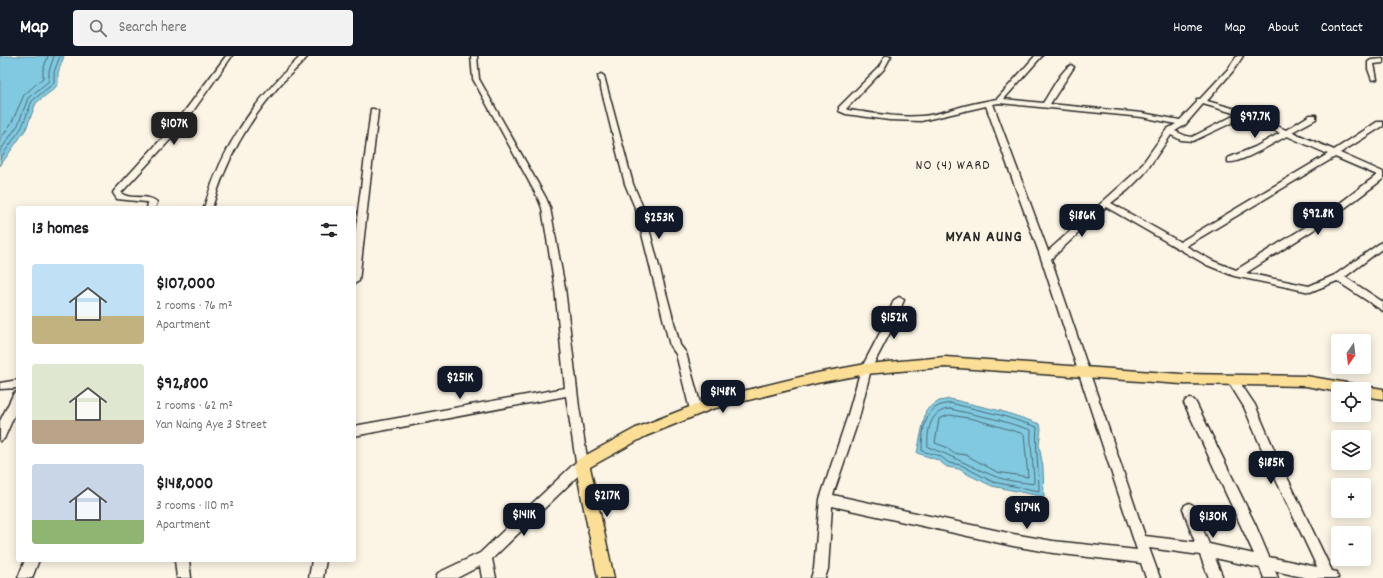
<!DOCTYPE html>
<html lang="en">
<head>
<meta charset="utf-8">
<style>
	body { margin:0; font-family:Dekko,sans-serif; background:#f2f2f2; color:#202124; height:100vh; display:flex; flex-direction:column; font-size:15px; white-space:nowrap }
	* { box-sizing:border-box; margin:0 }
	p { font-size:13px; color:#757577 }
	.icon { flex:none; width:22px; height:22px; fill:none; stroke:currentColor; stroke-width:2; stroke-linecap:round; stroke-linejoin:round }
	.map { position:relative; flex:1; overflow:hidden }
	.side { position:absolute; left:16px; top:150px; width:340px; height:356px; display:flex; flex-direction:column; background:#fff; border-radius:4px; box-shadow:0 2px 10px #0003 }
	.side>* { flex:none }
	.needle { width:26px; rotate:194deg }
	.fabs { position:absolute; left:1331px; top:278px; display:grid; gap:8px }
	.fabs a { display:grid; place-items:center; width:40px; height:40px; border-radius:4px; background:#fff; box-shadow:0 2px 10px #0003; font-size:20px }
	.price { position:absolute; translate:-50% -34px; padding:0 9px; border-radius:8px; background:#111827; color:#fff; font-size:13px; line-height:26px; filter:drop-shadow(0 1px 2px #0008) }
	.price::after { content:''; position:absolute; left:50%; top:24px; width:12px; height:9px; margin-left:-6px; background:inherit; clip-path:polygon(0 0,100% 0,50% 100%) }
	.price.selected { background:#222; color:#fff }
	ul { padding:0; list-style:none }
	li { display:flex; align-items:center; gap:12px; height:100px; padding:0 16px }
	li span { display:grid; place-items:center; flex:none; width:112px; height:80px; border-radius:4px; color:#555 }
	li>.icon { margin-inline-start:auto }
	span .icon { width:48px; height:48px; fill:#fffc; stroke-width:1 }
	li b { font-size:17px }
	h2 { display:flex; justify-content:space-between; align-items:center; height:48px; padding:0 16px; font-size:17px }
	header { display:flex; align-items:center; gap:24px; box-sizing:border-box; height:56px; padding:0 20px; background:#111827; color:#fff }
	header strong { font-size:19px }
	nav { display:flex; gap:22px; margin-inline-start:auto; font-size:14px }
	.search { width:280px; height:36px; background:#f2f2f2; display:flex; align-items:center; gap:10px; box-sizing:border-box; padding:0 14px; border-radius:4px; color:#757577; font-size:15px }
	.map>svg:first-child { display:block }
	.water { fill:#80c9e0; stroke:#5e8a98 }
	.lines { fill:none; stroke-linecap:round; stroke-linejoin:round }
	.shore { stroke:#4d6a73; stroke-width:1 }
	.minor-casing { stroke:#2b2b2b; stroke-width:3 }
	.major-casing { stroke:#2b2b2b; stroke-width:3 }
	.minor { fill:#fcf5e5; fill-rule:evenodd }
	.major { fill:#fbdf96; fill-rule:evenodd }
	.labels { text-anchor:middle; stroke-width:3; stroke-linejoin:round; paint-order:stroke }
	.quarter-label { font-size:14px; letter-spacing:1px; fill:#2b2b2b; stroke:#fcf5e5 }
	.district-label { font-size:16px; font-weight:bold; letter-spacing:1px; fill:#2b2b2b; stroke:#fcf5e5 }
</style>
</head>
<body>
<header>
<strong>Map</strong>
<div class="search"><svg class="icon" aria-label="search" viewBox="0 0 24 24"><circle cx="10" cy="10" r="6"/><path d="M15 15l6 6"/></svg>Search here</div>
<nav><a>Home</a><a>Map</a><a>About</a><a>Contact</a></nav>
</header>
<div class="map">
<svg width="1383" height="522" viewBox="0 0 1383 522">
	<rect width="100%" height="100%" fill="#fcf5e5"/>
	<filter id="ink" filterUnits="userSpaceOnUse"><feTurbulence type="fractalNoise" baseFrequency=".025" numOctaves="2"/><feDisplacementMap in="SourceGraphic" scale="8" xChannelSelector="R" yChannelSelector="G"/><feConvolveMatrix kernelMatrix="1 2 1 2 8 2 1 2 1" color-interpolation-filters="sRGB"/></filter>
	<g filter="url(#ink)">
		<g class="water">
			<polygon points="0,0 64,0 58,17 58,28 54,33 36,47 26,73 0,110"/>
			<polygon points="950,343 1001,355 1040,368 1041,373 1039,389 1043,411 1044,441 992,430 969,419 959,413 947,411 938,404 917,397 926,354 939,345"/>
		</g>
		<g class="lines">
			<g class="shore">
				<polyline points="0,84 12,66 24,39 43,22 43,14 48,0"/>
				<polyline points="0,95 18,69 28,42 49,25 49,15 54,0"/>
				<polyline points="0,103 22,71 32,45 54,27 54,16 60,0"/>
				<path d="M 950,347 L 1000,359 L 1037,371 C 1035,393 1039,413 1039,435 L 993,426 L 961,409 L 949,407 L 940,400 L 922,395 C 922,382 923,360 935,352 C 939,349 945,348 950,347 Z"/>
				<path d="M 950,353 L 999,364 L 1031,374 C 1030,392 1034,410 1034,428 C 1021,426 1006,425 994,420 C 971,411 951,399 928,391 C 927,374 930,354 950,353 Z"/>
				<polygon points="950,359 974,363 1024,378 1028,421 997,416 966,399 953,397 946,391 935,387 939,363"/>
			</g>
			<defs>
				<g id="minor">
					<path d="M 226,0 L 232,0 L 181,72 L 121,137 C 130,145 148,137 157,146 L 155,152 L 147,152 L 148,147 L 146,146 L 117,143 L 113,137 L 114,135 L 175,68 Z"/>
					<path d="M 301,0 L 308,0 C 300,10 289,19 280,29 C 247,66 226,104 212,152 L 204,152 C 222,89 254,45 301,0 Z"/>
					<polygon points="471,0 477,0 479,23 546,142 550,152 565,232 579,351 588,408 586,412 492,503 496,522 482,522 480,510 457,522 436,522 438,517 480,497 576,406 566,340 354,380 354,370 565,332 555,232 542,152 538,142 473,23"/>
					<path d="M 885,0 L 891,0 L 884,13 L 846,53 L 848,54 C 872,57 897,62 922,60 C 936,59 950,54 964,50 C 975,47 986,45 997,43 L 1035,0 L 1042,0 L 1004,43 L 1043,47 C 1050,37 1061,14 1071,9 L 1074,11 L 1050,48 L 1142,57 L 1180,64 L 1197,46 L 1197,43 L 1200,43 L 1228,13 L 1237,0 L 1243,0 L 1233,15 L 1207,45 L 1247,56 L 1286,74 L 1310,59 L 1316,59 L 1316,63 L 1292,76 L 1334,94 L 1377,66 L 1383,66 L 1383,70 L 1340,97 L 1383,116 L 1383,123 L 1329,164 L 1246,217 L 1309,230 L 1335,219 L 1383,185 L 1383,192 L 1345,221 L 1383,246 L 1383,255 L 1337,225 L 1310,236 L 1234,220 L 1207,209 L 1106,151 L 1051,203 L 1145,480 L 1195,486 L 1183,453 L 1185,449 L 1189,447 L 1193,449 L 1209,488 L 1254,498 L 1184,347 L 1186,344 L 1190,343 L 1194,344 L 1196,347 L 1256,470 L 1269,501 L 1317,511 L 1264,398 L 1244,351 L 1228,325 L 1229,322 L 1233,321 L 1237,322 L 1255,349 L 1276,398 L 1332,515 L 1337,516 L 1338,522 L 1307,522 L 1275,515 L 1278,522 L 1264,522 L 1260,512 L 1215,502 L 1223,522 L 1209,522 L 1200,499 L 1149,492 L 1160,522 L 1146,522 L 1141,507 L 1053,497 L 1013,490 L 832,450 L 828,513 L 825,522 L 811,522 L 814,513 L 820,443 L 847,362 L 861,313 L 883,271 L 894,244 L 899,241 L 904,244 L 893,271 L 871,313 L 859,362 L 833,439 L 1013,478 L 1053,485 L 1137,494 L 1041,202 L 986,50 L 921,65 L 889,64 L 846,58 L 839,55 L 839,51 L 879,11 ZM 999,47 L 1142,61 L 1176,68 L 1167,73 L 1138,114 L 1048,195 L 993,48 ZM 1203,48 L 1237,58 L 1192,81 L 1186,80 L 1175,75 L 1185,69 ZM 1244,61 L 1280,77 L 1255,91 L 1228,102 L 1228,106 C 1240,108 1275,86 1287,80 L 1328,98 L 1180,186 L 1111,147 L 1128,134 L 1144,118 L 1171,79 L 1181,84 L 1193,85 ZM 1335,101 L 1377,119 L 1323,160 L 1236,214 L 1213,205 L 1186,190 Z"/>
					<polygon points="1383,3 1383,7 1374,8 1377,23 1372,24 1368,13 1368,6 1371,4"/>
					<polygon points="601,18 604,20 633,128 644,154 680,289 686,297 702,354 700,357 696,359 692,357 690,354 676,298 670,290 636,154 625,128 598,20"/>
					<polygon points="371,53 374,53 378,55 359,225 354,228 354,187"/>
					<polygon points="18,324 18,332 0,333 0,327"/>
					<polygon points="18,336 18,351 4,383 0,385 0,365 14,337"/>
					<polygon points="25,504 39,504 32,522 18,522"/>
					<polygon points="175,504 189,504 191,522 177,522"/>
					<polygon points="312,504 326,504 323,522 309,522"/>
				</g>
				<polygon id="major" points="945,301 1181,318 1306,320 1353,328 1358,329 1359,332 1364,330 1383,333 1383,343 1364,340 1364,333 1338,333 1338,336 1306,330 1181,328 945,311 866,318 817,327 712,353 646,380 590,411 614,522 598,522 575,408 577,404 636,372 710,343 817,317 866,308"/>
			</defs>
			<use href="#minor" class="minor-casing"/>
			<use href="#major" class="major-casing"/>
			<use href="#minor" class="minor"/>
			<use href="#major" class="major"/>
		</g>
	</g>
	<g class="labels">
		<g class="quarter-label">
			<text x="953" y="113">NO (4) WARD</text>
		</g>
		<g class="district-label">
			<text x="984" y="185">MYAN AUNG</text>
		</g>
	</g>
</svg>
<div class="fabs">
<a><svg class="needle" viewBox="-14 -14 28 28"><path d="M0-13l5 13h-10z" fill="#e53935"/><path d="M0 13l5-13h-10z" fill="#757577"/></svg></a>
<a><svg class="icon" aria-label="locate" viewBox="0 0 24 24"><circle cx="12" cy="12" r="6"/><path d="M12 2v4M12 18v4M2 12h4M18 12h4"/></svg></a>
<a><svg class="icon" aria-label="layers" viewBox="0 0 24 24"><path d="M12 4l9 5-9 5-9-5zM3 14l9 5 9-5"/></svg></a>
<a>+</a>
<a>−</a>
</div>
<b class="price" style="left:1255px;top:83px">$97.7K</b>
<b class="price selected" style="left:174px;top:90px">$107K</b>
<b class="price" style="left:1318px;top:180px">$92.8K</b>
<b class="price" style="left:1082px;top:182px">$186K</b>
<b class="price" style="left:659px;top:184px">$253K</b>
<b class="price" style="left:894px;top:284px">$152K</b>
<b class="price" style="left:460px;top:344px">$251K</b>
<b class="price" style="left:723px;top:358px">$148K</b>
<b class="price" style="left:1271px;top:429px">$185K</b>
<b class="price" style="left:607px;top:462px">$217K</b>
<b class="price" style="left:1027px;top:474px">$174K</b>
<b class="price" style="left:524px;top:481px">$141K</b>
<b class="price" style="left:1213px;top:483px">$130K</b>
<section class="side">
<h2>13 homes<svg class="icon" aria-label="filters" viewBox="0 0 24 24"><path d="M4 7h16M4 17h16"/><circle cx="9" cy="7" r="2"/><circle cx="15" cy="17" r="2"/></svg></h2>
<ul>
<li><span style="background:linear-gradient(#bfe0f5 65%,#c2b280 0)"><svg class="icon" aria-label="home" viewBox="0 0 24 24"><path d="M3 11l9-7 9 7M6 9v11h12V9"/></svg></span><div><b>$107,000</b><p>2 rooms · 76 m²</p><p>Apartment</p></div></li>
<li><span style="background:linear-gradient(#dfe7d0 70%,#b9a48a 0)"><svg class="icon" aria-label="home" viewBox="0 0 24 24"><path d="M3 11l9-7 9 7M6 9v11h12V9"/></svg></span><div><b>$92,800</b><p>2 rooms · 62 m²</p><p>Yan Naing Aye 3 Street</p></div></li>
<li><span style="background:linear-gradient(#c9d6e8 70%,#8fb573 0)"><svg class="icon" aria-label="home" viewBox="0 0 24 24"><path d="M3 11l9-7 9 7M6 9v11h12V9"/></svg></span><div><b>$148,000</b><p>3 rooms · 110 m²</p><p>Apartment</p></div></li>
</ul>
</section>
</div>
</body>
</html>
